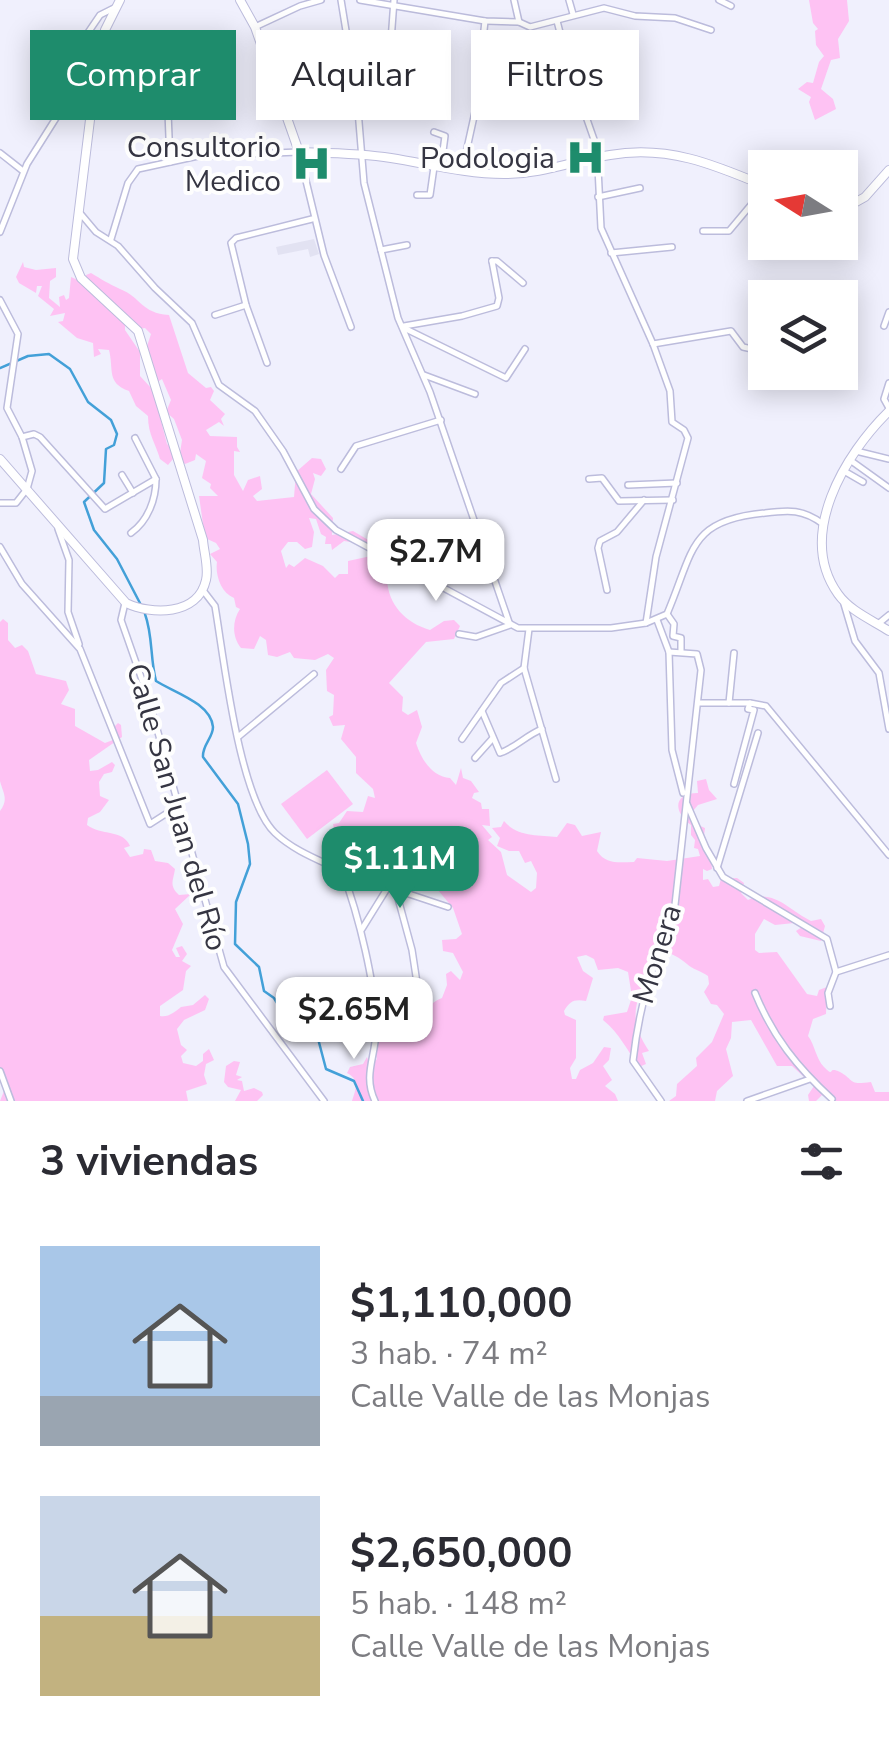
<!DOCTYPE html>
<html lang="es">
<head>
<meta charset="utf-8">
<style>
	body { margin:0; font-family:"Nunito Sans",sans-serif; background:#f2f2f3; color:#2b2b33; height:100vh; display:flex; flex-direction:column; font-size:38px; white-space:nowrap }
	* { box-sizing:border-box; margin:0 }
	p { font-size:32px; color:#7c7c81 }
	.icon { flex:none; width:55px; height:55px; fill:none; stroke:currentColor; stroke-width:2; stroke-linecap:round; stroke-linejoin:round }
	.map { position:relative; height:1101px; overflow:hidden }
	.drawer { display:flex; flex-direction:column; background:#fff; flex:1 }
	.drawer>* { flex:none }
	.guide { position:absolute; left:30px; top:30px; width:830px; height:90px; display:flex; gap:20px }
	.needle { width:65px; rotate:281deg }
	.tools { position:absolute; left:748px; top:150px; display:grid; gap:20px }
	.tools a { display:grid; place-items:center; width:110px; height:110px; border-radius:0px; background:#fff; box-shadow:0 5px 25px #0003; font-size:50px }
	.price { position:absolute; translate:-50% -85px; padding:0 22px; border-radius:20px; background:#fff; color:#222; font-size:32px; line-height:65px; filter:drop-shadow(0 2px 5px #0008) }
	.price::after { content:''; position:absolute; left:50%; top:60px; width:30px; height:22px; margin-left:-15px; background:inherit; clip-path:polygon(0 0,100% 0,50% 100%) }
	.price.current { background:#1e8c6c; color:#fff }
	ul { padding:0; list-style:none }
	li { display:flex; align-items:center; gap:30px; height:250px; padding:0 40px }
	li span { display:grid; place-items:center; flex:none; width:280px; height:200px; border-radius:0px; color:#555 }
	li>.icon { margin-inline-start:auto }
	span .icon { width:120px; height:120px; fill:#fffc; stroke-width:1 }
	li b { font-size:42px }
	h2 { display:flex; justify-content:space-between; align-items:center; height:120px; padding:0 40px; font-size:42px }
	.pill { padding:0 35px; border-radius:0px; background:#fff; box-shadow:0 5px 25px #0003; font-size:35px; line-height:90px }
	.pill.current { background:#1e8c6c; color:#fff }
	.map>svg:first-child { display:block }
	.built { fill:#e2e2f2 }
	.green { fill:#fec2f3 }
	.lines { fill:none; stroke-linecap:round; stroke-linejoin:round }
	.stream { stroke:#43a0d8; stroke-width:2.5 }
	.street-casing { stroke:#bcbcdc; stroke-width:8 }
	.secondary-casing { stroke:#bcbcdc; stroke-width:10 }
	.street { stroke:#fff; stroke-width:5 }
	.secondary { stroke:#fff; stroke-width:8 }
	.labels { text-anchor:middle; stroke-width:8; stroke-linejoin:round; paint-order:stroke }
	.poi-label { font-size:30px; fill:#353542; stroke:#fefefe; text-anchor:end }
	.street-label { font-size:30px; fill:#353542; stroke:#fefefe }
</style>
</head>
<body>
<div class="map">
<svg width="889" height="1101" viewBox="0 0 889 1101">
	<rect width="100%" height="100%" fill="#f0f0fd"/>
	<polygon class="built" points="314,239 319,254 310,257 308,249 278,255 276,247"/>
	<g class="green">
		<polygon points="809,0 847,0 849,21 838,39 840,58 831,60 821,89 833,99 836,109 815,120 809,102 811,97 798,89 807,82 813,83 819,62 824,56 816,45 815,31 818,29 813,23"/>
		<path d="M 23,262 L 24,267 L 36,270 L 56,268 L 56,277 L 50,281 L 49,298 L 60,307 L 59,297 L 64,295 L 66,300 L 69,298 L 71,277 L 87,284 L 86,275 L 91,273 C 101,279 109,284 120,289 C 142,298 141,313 169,315 L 188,373 L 206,388 L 211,387 L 214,391 L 210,400 L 225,414 L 221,419 L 224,426 L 219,422 L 206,430 L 210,436 L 237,437 L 237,447 L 240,452 L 234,451 L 234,475 L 243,491 L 248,480 L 260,476 L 262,489 L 253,496 L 257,501 L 294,497 L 296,472 L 312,458 L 321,459 L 326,469 L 321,476 L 313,473 L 315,479 L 311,494 L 333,518 L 332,535 L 353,531 L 370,541 L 370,545 L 344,541 L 332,550 L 331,544 L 325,544 L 326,537 L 321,534 L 316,519 L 309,518 L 314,532 L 312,547 L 305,549 L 297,542 L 288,542 L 281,551 L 286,568 L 289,564 L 294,567 L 305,558 L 323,566 L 335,578 L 339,574 L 348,574 L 348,561 L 371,556 L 376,560 L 384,559 L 390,567 L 408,558 L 407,562 L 412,565 L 405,578 L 392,576 L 387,579 C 388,605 406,623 430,630 L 444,621 L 454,620 L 460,626 L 454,639 L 426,642 L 389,683 L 403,697 L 402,711 L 408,715 L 417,710 L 422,727 L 416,743 C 422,762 434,777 450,778 L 456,785 L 461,768 L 463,778 L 471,781 L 479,792 L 474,793 L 472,798 L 481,803 L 482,809 L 489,809 L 490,826 L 482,825 L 492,837 L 488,840 L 501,852 L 507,875 L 531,892 L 536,888 L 537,873 L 531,861 L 525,863 L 519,851 L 509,851 L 497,846 L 500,838 L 492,828 L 501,827 L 504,821 C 517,837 539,835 557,837 L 567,823 L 575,825 L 582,836 L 601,832 L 597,851 C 606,865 619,862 634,862 L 637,858 L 667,861 L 700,856 L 698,849 L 694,848 L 695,840 L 691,835 L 691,825 C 673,812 673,793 698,793 L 697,781 L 706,779 L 709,790 L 717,799 L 698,805 L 692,812 L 698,825 L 705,828 L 703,844 L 710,849 L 712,869 L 707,871 L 703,869 L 703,880 L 708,879 L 713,887 L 719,886 L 721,879 L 737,878 L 744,883 L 741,893 L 748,900 C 773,888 790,911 811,921 L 821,919 L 825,926 L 821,941 L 800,936 L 796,931 L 802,927 L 794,923 L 775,925 L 764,919 L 755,934 L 755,950 L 759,953 L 777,952 L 807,994 L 817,996 L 819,990 L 827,987 L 826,1014 L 813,1019 L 808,1036 C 815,1045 816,1059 824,1067 C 836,1079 826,1065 840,1072 C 856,1081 847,1085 871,1082 L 875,1092 L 889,1092 L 889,1101 L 831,1101 L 822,1095 L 816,1101 L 809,1101 L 808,1095 L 814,1086 L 792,1066 L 777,1066 L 751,1020 L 732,1022 L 731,1038 L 726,1049 L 733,1076 L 717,1091 L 715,1101 L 669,1101 L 676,1096 L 677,1084 L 697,1066 L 696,1058 L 712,1042 L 724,1014 L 717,1005 L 711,1004 L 704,992 L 709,984 L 708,976 C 701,971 692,969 687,964 C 673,952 658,946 647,966 L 653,975 C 631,1001 630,1023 649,1051 L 642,1053 L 646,1064 L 639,1067 C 627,1050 620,1034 603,1020 L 604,1016 L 627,1012 L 632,997 L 628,972 L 618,968 L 598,970 L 594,959 L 586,955 L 577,957 L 583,971 L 593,978 L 586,1001 C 574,999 570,1001 564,1011 L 565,1015 L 576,1020 L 576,1058 L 570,1068 L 572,1079 L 576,1079 L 580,1070 L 593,1063 L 604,1047 L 611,1048 L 609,1060 L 603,1066 L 612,1080 L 605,1086 L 615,1094 L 618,1101 L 352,1101 C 356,1088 360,1080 347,1073 L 350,1067 L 363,1064 L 367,1057 L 370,1065 L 377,1059 C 370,1039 380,1024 380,1004 L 377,1004 L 373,997 L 391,979 L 395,997 L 391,1022 L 396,1030 L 404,1025 L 414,1037 L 428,1035 C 422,1020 426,1003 442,998 L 447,985 L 446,974 L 451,971 L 460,980 L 463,972 L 453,953 L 443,951 L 442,940 L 456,939 L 462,934 L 453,908 L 421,870 L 392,860 L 384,871 L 377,870 L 361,847 L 334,829 L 333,824 L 339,823 L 347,811 L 363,812 L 368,796 L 375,798 L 373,789 L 356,773 L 356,757 L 341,739 L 345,725 L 333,726 L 329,717 L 333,715 L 334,695 L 327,691 L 326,670 L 334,658 L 328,654 L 315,660 L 294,658 L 290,652 L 277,657 L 268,655 L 266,640 L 260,636 L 254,649 L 241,648 C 232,637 232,621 240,609 L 236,607 L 234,598 C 221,593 215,575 217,562 L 210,554 L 220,549 L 216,543 L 205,538 L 199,496 L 218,496 L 210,488 L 211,484 L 202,478 L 206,461 L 196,454 L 195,460 L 185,464 L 176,455 L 180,453 L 182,440 L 174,419 L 166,412 L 171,400 L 162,379 L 156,383 L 155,370 L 144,355 L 151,334 L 145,328 L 138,329 L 125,319 L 125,330 L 140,352 L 140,376 L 153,390 L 167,444 L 173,449 L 173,459 L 168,465 L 160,459 C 156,444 148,435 148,416 L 136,406 L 129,391 C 106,383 114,369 109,350 L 98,349 L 101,354 L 94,357 L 93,343 L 77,338 L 58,322 L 63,321 L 65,313 L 50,316 L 54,309 L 38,296 L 42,286 L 37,286 L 36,293 L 19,283 L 16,277 Z"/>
		<path d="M 3,619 L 8,623 L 8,640 L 15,648 L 22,645 L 28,651 L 36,674 L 66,681 L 69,690 L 61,704 L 75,709 L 75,726 L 105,743 L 113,740 L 114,727 L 118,723 L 121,725 L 122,737 L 89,760 L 90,771 L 98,770 L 112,762 L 115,765 L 112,772 L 104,774 L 99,782 L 100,796 L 109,800 L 100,812 L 88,818 L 87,825 C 101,836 123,829 130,846 L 124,848 L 130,857 L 143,854 L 144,849 L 151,850 L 155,861 L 168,863 L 175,869 C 173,882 169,885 179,895 L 191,894 L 175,909 L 183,924 L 172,950 L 176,957 L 180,957 L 176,948 L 182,946 L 187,954 L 182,961 L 191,966 L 186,971 L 183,990 L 160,1006 L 160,1016 C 168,1018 176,1011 181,1007 L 193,1005 L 205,995 L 209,999 L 205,1010 L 184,1020 L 177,1029 L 181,1045 L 187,1050 L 181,1056 L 183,1063 L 196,1066 L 203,1061 L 203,1054 L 209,1049 L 214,1060 L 206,1064 L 204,1075 L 207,1084 L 186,1091 L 188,1101 L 0,1101 L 6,1086 L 0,1078 L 0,811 C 9,799 3,793 0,781 L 0,622 Z"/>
		<polygon points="327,770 353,804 307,839 281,804"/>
		<polygon points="234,1061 240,1062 236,1075 242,1077 237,1080 242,1081 244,1091 254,1088 262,1092 263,1095 257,1101 235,1101 241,1090 228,1087 224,1082 226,1066"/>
	</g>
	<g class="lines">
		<g class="stream">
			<polyline points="0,368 28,356 49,354 70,369 88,402 111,420 117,434 114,445 106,449 104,483 84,502 94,530 117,559 142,607"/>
			<path d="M 145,614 C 153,636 150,658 156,681 C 173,692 211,703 213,727 C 213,738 202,745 203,757 L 238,804 L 248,844 L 250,864 L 236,902 L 235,944 L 259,967 L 264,991 L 274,998 L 282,1011 L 316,1031 L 326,1069 L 354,1081 L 363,1101"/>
		</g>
		<defs>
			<g id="street">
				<polyline points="341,0 357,98 364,183 398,318 430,392 510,625"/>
				<polyline points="360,0 485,21 519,22 530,27 604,8 635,16 675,18 711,30"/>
				<polyline points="514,0 519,22"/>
				<polyline points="569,0 573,14"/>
				<polyline points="719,0 731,6"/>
				<polyline points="557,21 570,71 597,148 601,228 653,344 670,391 672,422 684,430 688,438 656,557 646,623"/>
				<polyline points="255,27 300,6 321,0"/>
				<polyline points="45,37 54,49 76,62"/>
				<polyline points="349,41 391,41 394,0"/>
				<polyline points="565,52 599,40"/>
				<polyline points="572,78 616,67 631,75"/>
				<polyline points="167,87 170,162"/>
				<polyline points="434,132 445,136 441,166"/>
				<polyline points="0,153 23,171"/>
				<polyline points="462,171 475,112 485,21"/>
				<polyline points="417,195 430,195 434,167"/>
				<polyline points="598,197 640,188"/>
				<path d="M 80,213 L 96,232 L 118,246 L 155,288 L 192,323 L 219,385 L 255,411 L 283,451 L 314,509 L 336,530 L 518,628 L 611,628 L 646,623 L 667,614 C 694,551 688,520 765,513 C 789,510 803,509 823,524"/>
				<polyline points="703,231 729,231 755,200 761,184"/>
				<polyline points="0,232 27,164 56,118 83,40 100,15 114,8"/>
				<polyline points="111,239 128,183 138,169 198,156 299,152 324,255 351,327"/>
				<polyline points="381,250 407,245"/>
				<polyline points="611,253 672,247"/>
				<polyline points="492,261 497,261 523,283"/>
				<polyline points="0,300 18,334 7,408 22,437 32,471 27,489 16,503 0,503"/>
				<polyline points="215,315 246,305"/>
				<polyline points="404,326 462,316 497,306 499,298 492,261"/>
				<polyline points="884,326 889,312"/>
				<polyline points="404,328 506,378 525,349"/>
				<polyline points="653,344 731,331 743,347 765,352"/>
				<polyline points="267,363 246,305 231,243 236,238 312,219"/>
				<polyline points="424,375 475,394"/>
				<polyline points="889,383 884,399 889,408"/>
				<path d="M 22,437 L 34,434 L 40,437 L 105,509 L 156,479 C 156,499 148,521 131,533"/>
				<polyline points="135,438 156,479"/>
				<polyline points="856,451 889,459"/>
				<polyline points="850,460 889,488"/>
				<polyline points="341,469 356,446 441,420"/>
				<polyline points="844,471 863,482"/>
				<polyline points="122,475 133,493"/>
				<polyline points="589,479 602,478 619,501 673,500"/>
				<polyline points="628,485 677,483"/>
				<polyline points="58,529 69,560 68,612 79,644"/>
				<polyline points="0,547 22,584 80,649 150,824 178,806"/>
				<path d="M 202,589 L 215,606 C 224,659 239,798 275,833 C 294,851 319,860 342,871 C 358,913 377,988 376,1032 C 375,1058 363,1076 375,1101"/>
				<polyline points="607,590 598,548 600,541 617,532 644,500"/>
				<polyline points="125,603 121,620 148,697 224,967 324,1101"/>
				<polyline points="844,604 855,641 879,673 889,729"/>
				<polyline points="667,614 674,624 673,636 681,638 681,652"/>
				<polyline points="657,620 669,652 672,750 683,793"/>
				<polyline points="878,624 889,615"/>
				<polyline points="529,629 524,668 556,779"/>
				<polyline points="459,634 476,637 510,625"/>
				<polyline points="699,703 750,703 766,706 889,855"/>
				<polyline points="729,703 734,653"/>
				<path d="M 482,711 L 500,753 C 517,747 525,736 542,729"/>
				<polyline points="238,737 314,674"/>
				<polyline points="462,739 501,683 524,668"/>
				<polyline points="475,758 493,738"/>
				<polyline points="734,784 754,710 748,709 750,703"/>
				<polyline points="687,804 706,848 723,877 827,939 836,972 828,993 830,1006"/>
				<polyline points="717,868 758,733"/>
				<polyline points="342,871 345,866 359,872 364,861"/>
				<polyline points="396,891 412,950 421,1009"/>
				<polyline points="362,929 388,887 448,907"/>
				<polyline points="836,972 889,955"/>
				<path d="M 755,993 C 773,1037 797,1067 832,1099"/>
				<polyline points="0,1071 11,1101"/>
				<path d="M 661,1101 L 633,1061 C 639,1007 652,964 674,914 L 701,670 L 697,654 L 669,652"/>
				<polyline points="747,1101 810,1079"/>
			</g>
			<g id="secondary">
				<path d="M 240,0 L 255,27 L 299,152 C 330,153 360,153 391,158 C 429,164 465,174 504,174 C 542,174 573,161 610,155 C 667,145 713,164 765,186"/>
				<polyline points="840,211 865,197 889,170"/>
				<path d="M 889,411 C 845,454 796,535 838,594 C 850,611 872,620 889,631"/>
				<path d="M 0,459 L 126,603 C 151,615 198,616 206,580 C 209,568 204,553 203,540 L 138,331 L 81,278 L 73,259 L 94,87 L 105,30 L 120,0"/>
			</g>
		</defs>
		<use href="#street" class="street-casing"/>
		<use href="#secondary" class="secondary-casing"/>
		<use href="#street" class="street"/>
		<use href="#secondary" class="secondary"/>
	</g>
	<defs>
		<symbol id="hospital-bare" viewBox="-9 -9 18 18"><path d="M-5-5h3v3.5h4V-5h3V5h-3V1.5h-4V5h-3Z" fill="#1e8c6c" stroke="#fefefe" stroke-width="2.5" paint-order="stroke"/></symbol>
	</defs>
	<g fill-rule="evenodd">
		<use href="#hospital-bare" x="558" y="130" width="55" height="55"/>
		<use href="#hospital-bare" x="284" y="136" width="55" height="55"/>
	</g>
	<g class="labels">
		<g class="poi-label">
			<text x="281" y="157">Consultorio<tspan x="281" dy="34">Medico</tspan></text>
			<text x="555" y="168">Podologia</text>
		</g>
		<g class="street-label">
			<text transform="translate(177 807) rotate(74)" y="10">Calle San Juan del Río</text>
			<text transform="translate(657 954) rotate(-73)" y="10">Monera</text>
		</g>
	</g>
</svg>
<div class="tools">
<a><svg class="needle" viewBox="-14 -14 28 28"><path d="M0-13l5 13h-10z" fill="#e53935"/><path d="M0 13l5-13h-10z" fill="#7c7c81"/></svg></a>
<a><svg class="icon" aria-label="layers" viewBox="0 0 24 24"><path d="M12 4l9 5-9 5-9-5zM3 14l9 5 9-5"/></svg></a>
</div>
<b class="price" style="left:436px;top:604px">$2.7M</b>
<b class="price current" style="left:400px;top:911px">$1.11M</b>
<b class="price" style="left:354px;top:1062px">$2.65M</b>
<div class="guide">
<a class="pill current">Comprar</a>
<a class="pill">Alquilar</a>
<a class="pill">Filtros</a>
</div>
</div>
<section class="drawer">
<h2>3 viviendas<svg class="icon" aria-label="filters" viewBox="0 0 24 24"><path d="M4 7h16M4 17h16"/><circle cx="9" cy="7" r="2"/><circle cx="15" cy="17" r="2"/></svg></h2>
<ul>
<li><span style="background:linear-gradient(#a9c7e8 75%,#9aa5b1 0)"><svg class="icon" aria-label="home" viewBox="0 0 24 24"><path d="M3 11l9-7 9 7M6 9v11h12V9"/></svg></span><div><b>$1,110,000</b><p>3 hab. · 74 m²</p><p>Calle Valle de las Monjas</p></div></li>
<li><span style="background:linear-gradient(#c9d6e8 60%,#c2b280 0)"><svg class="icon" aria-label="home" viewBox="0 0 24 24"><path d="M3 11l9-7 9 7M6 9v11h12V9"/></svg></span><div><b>$2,650,000</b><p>5 hab. · 148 m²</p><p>Calle Valle de las Monjas</p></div></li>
</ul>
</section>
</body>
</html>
